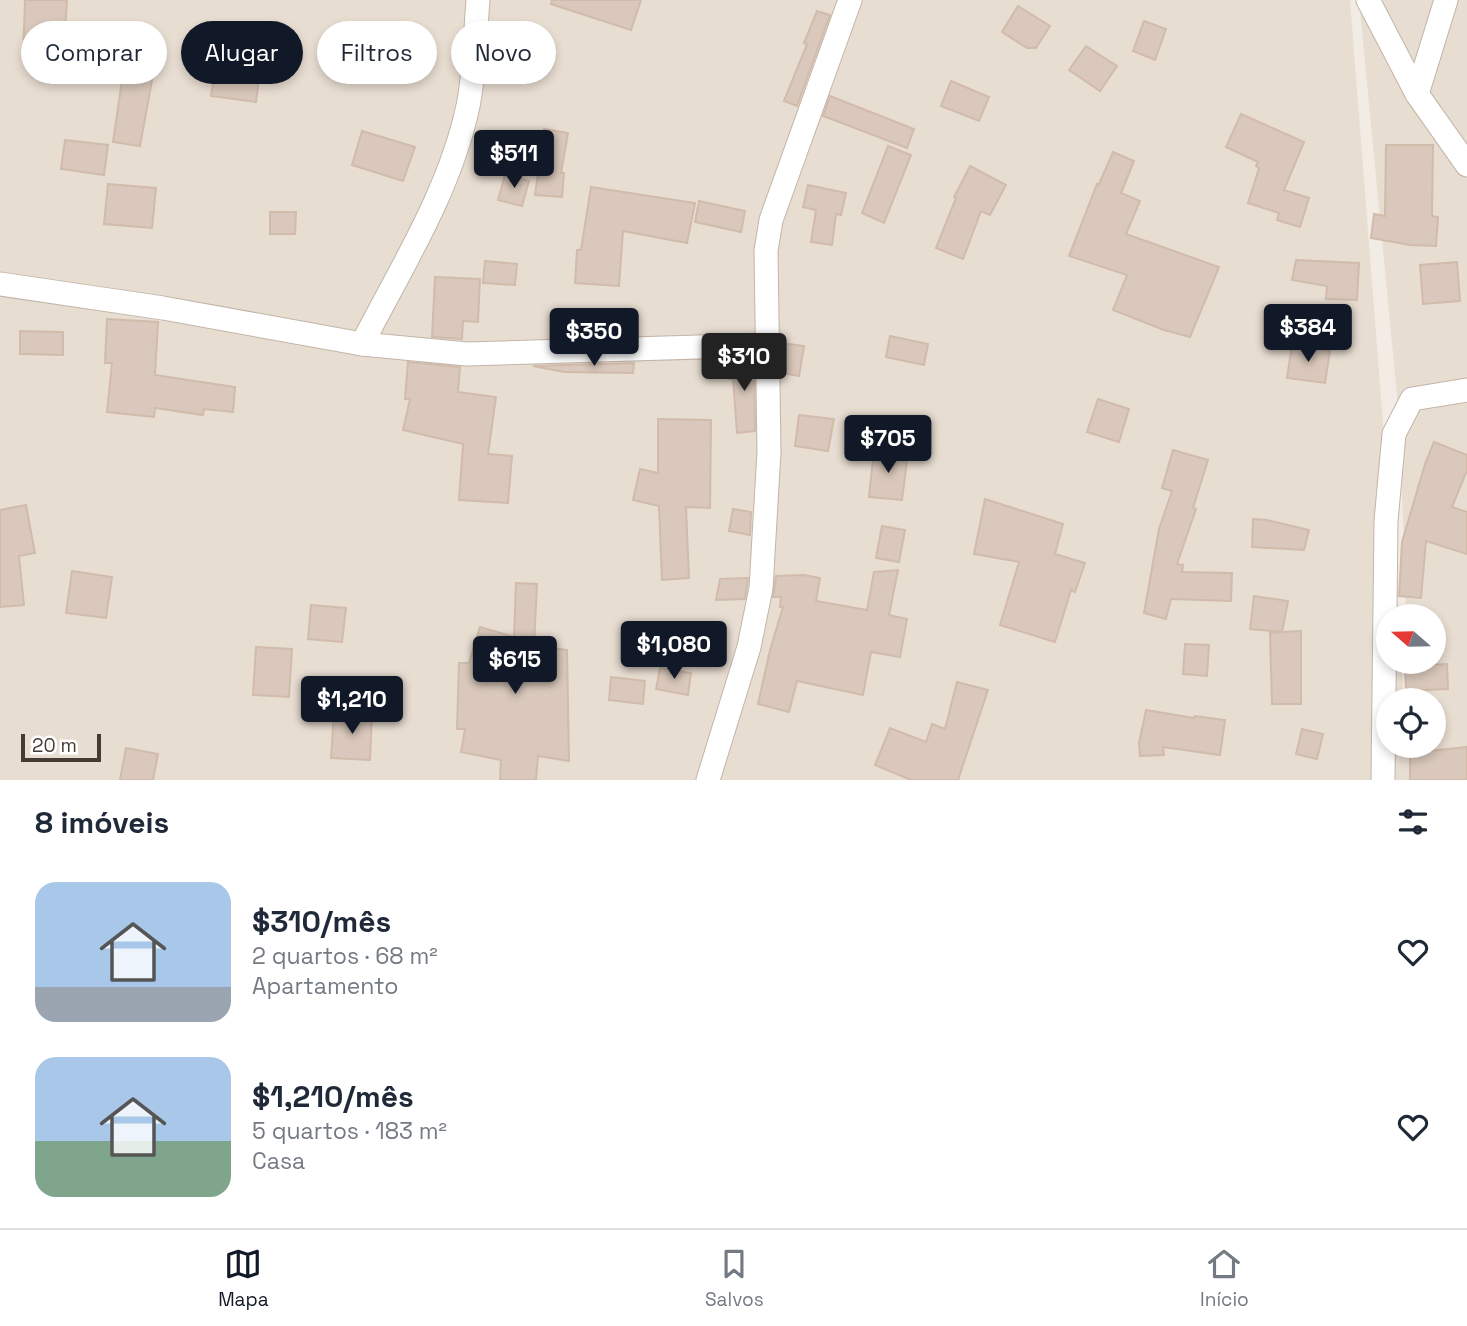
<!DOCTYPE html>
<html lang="pt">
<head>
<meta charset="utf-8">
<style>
	body { margin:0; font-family:"Space Grotesk",sans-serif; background:#f6f6f7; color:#1f2937; height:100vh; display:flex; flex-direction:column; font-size:26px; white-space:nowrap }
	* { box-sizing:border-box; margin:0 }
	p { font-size:23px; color:#747a83 }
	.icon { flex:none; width:38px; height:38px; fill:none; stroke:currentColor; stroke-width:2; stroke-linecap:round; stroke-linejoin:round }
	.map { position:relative; height:780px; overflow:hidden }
	.panel { display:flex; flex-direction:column; background:#fff; flex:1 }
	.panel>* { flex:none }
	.hud { position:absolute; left:21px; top:21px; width:700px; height:63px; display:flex; gap:14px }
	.needle { width:46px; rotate:290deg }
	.buttons { position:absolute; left:1376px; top:604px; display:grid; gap:14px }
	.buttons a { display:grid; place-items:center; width:70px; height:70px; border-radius:50%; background:#fff; box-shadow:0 4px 10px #0003; font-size:35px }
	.scale { position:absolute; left:21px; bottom:18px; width:80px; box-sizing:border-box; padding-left:7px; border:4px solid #463b33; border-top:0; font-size:19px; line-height:24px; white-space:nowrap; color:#463b33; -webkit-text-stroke:5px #fff; paint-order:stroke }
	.price { position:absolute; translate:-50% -60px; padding:0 16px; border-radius:7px; background:#111827; color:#fff; font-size:23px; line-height:46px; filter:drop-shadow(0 2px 4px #0008) }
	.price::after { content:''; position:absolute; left:50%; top:42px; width:21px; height:16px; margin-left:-10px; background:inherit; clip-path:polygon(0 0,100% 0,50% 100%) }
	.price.active { background:#222; color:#fff }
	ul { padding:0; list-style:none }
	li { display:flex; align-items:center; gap:21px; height:175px; padding:0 35px }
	li span { display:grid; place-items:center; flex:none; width:196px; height:140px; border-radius:21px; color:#555 }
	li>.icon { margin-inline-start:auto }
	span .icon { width:84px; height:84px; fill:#fffc; stroke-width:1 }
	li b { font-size:30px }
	h2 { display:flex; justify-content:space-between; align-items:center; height:84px; padding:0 35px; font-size:30px }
	.tag { padding:0 24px; border-radius:32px; background:#fff; box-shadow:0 4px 10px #0003; font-size:24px; line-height:63px }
	.tag.active { background:#111827; color:#fff }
	.tab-bar { display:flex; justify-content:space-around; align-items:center; height:98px; border-top:2px solid #e0e1e3; background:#fff; font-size:19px; color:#747a83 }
	.tab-bar a { display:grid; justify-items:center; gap:4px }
	.tab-bar .active { color:#111827 }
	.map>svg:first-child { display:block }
	.residential { fill:#e8ddd1 }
	.building { fill:#d9c8bb; stroke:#d1bbab; stroke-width:2 }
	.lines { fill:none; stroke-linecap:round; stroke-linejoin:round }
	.street-casing { stroke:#c2b5a9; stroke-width:25 }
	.street { stroke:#fff; stroke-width:23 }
</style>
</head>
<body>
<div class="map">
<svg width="1467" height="780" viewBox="0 0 1467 780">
	<rect width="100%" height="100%" fill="#f3ece4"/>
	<polygon class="residential" points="0,0 1350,0 1398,616 1388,616 1388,662 1401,662 1404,700 1388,700 1388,746 1408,746 1410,763 1410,746 1433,746 1433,700 1408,700 1407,662 1433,662 1433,616 1406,616 1400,427 1359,0 1467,0 1467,780 0,780"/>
	<g class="building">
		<polygon points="25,0 67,0 63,58 23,57"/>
		<polygon points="552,0 641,0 631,30 551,4"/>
		<polygon points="1018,6 1050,26 1036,48 1027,48 1002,32"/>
		<polygon points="817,11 830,15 797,106 784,101 807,44 804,43"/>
		<polygon points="1144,21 1166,29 1155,60 1133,51"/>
		<polygon points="122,29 156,31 153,75 140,146 113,142 123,74 119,73"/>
		<polygon points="275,33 297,40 288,67 266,60"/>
		<polygon points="1086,46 1117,66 1100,91 1069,70"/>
		<polygon points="216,64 260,69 256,102 211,96"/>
		<polygon points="951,81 989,97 979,121 941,106"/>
		<polygon points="830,96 914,129 907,148 823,116"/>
		<polygon points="1241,114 1304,142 1284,190 1309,198 1300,227 1277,220 1279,213 1248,203 1259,168 1256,166 1258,162 1226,147"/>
		<polygon points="544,129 568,133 561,173 564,173 562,197 535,195"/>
		<polygon points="362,131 415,147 403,181 352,165"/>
		<polygon points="65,140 108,145 104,175 61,169"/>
		<polygon points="1386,145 1433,145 1432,216 1438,217 1436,246 1410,245 1371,238 1374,214 1385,216"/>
		<polygon points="888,146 911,155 884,223 862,213"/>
		<polygon points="1113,152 1134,161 1121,193 1140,201 1126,234 1219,267 1190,337 1164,330 1113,310 1127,275 1069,256 1097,184 1099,184"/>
		<polygon points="970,166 1006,185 990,215 981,211 963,259 936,248 956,198 954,197"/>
		<polygon points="505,175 529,181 522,206 498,200"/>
		<polygon points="108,184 156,188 152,228 104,224"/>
		<polygon points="808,185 846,193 841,215 836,214 832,245 811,242 816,210 803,207"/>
		<polygon points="591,187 695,203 687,243 623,231 619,286 575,283 577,250 581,250"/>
		<polygon points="699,201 745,211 741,232 695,222"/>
		<polygon points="270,212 296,212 295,234 270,234"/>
		<polygon points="1296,260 1359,263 1357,300 1326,299 1327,286 1292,280"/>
		<polygon points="485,261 517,264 515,285 483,283"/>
		<polygon points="1457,262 1460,301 1423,304 1420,265"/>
		<polygon points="435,277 480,279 478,322 463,321 462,339 432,337"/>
		<polygon points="107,319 158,322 155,375 235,387 233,412 204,409 203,415 155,408 154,417 107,412 112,363 105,363"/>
		<polygon points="20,331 63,332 63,355 20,354"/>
		<polygon points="890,336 928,344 924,365 886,357"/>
		<polygon points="782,343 804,346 799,376 782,373"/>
		<polygon points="1292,345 1330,351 1325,383 1287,378"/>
		<polygon points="754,359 755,431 737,433 733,379 727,378 730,360"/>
		<polygon points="408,362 460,367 458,392 496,397 488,454 512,456 508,503 459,500 463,444 403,430 410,399 405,399"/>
		<polygon points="634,363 633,373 564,372 533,366"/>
		<polygon points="1098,399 1129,409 1119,442 1087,432"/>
		<polygon points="799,415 834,419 828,451 795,446"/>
		<polygon points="658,419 711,420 710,508 686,507 689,578 662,580 659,506 633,500 640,469 658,473"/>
		<polygon points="1434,442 1467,455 1467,470 1452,507 1467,512 1467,554 1426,541 1421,598 1399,596 1402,542 1425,464"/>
		<polygon points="874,450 908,453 902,500 869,497"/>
		<polygon points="1173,450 1208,460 1193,508 1196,509 1177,564 1183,565 1182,572 1232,573 1231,601 1171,599 1166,619 1144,613 1159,529 1172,491 1162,488"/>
		<polygon points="985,499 1063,524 1055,554 1085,563 1075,592 1071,590 1055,642 1000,625 1019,562 974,554"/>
		<polygon points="26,505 35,553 19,556 24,605 0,607 0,510"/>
		<polygon points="733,509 751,512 750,535 729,531"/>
		<polygon points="1253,519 1267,520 1309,530 1304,550 1252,547"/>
		<polygon points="882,526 905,530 899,562 876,558"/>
		<polygon points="898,570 889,615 907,619 900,657 871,652 863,695 797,681 789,712 758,704 770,650 783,607 780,607 781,597 773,597 776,576 804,575 820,578 816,601 867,610 874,572"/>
		<polygon points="72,571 112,577 106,618 66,613"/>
		<polygon points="748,578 745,599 716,600 720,579"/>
		<polygon points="516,583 537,584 534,646 567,650 569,761 538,756 536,780 500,780 501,760 461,752 465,729 457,729 459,663 469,663 480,627 514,637"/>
		<polygon points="1254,596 1288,601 1282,632 1301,631 1301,704 1272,704 1270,633 1282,632 1250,629"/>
		<polygon points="311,605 346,608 342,642 308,639"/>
		<polygon points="1185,644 1209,645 1207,676 1183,674"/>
		<polygon points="256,647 292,649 289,697 253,695"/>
		<polygon points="1447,664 1448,689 1406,691 1405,666"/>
		<polygon points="660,668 691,673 688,695 656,689"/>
		<polygon points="611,677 645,681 643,704 609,700"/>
		<polygon points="957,682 988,690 958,780 911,780 875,765 890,728 926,742 932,724 945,729"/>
		<polygon points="1146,710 1194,718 1195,716 1225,720 1220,755 1163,747 1164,755 1140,756 1139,743"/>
		<polygon points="334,713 372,714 370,760 331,758"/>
		<polygon points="1302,729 1323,734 1317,759 1296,754"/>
		<polygon points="1467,747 1467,780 1410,780 1410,753"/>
		<polygon points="126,748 158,754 153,780 120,780"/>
	</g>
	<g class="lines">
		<defs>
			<g id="street">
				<polyline points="1368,0 1417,94 1467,165"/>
				<polyline points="1417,94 1446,0"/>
				<polyline points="0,284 163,308 362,344 467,354 768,345"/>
				<path d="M 362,344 C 401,268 450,191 468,106 C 475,72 475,35 478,0"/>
				<polyline points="708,780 749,647 761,588 769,452 766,251 771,220 850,0"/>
				<polyline points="1383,780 1386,521 1394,434 1412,399 1467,390"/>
			</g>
		</defs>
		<use href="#street" class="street-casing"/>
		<use href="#street" class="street"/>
	</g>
</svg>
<div class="buttons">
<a><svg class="needle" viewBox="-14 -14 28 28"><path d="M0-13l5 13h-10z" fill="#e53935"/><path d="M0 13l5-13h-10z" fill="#747a83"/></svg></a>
<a><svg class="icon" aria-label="locate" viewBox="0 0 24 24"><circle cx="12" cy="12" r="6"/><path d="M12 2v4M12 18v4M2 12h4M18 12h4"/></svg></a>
</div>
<div class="scale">20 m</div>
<b class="price" style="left:514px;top:190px">$511</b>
<b class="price" style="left:1308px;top:364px">$384</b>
<b class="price" style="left:594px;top:368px">$350</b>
<b class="price active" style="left:744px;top:393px">$310</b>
<b class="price" style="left:888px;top:475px">$705</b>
<b class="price" style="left:674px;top:681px">$1,080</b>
<b class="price" style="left:515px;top:696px">$615</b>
<b class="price" style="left:352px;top:736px">$1,210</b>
<div class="hud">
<a class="tag">Comprar</a>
<a class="tag active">Alugar</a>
<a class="tag">Filtros</a>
<a class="tag">Novo</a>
</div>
</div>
<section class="panel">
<h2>8 imóveis<svg class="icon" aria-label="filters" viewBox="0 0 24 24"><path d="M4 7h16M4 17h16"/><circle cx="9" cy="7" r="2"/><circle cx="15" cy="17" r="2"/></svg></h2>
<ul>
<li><span style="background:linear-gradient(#a9c7e8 75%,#9aa5b1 0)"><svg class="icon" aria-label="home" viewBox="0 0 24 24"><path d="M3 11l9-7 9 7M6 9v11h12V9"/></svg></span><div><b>$310/mês</b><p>2 quartos · 68 m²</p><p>Apartamento</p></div><svg class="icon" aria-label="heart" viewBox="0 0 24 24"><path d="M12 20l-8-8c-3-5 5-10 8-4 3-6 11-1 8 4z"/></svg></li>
<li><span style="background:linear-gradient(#a9c7e8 60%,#7fa58c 0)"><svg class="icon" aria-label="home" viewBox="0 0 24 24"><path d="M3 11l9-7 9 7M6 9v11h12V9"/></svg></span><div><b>$1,210/mês</b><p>5 quartos · 183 m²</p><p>Casa</p></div><svg class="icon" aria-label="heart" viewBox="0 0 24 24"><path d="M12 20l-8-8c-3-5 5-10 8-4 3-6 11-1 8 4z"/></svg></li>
</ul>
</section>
<nav class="tab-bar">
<a class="active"><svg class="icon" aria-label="map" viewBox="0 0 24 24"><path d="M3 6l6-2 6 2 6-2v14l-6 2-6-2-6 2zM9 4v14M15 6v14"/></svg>Mapa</a>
<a><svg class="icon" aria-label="saved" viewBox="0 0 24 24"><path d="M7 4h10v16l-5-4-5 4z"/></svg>Salvos</a>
<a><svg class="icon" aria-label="home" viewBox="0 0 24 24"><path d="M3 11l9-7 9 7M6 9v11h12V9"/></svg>Início</a>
</nav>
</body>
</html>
